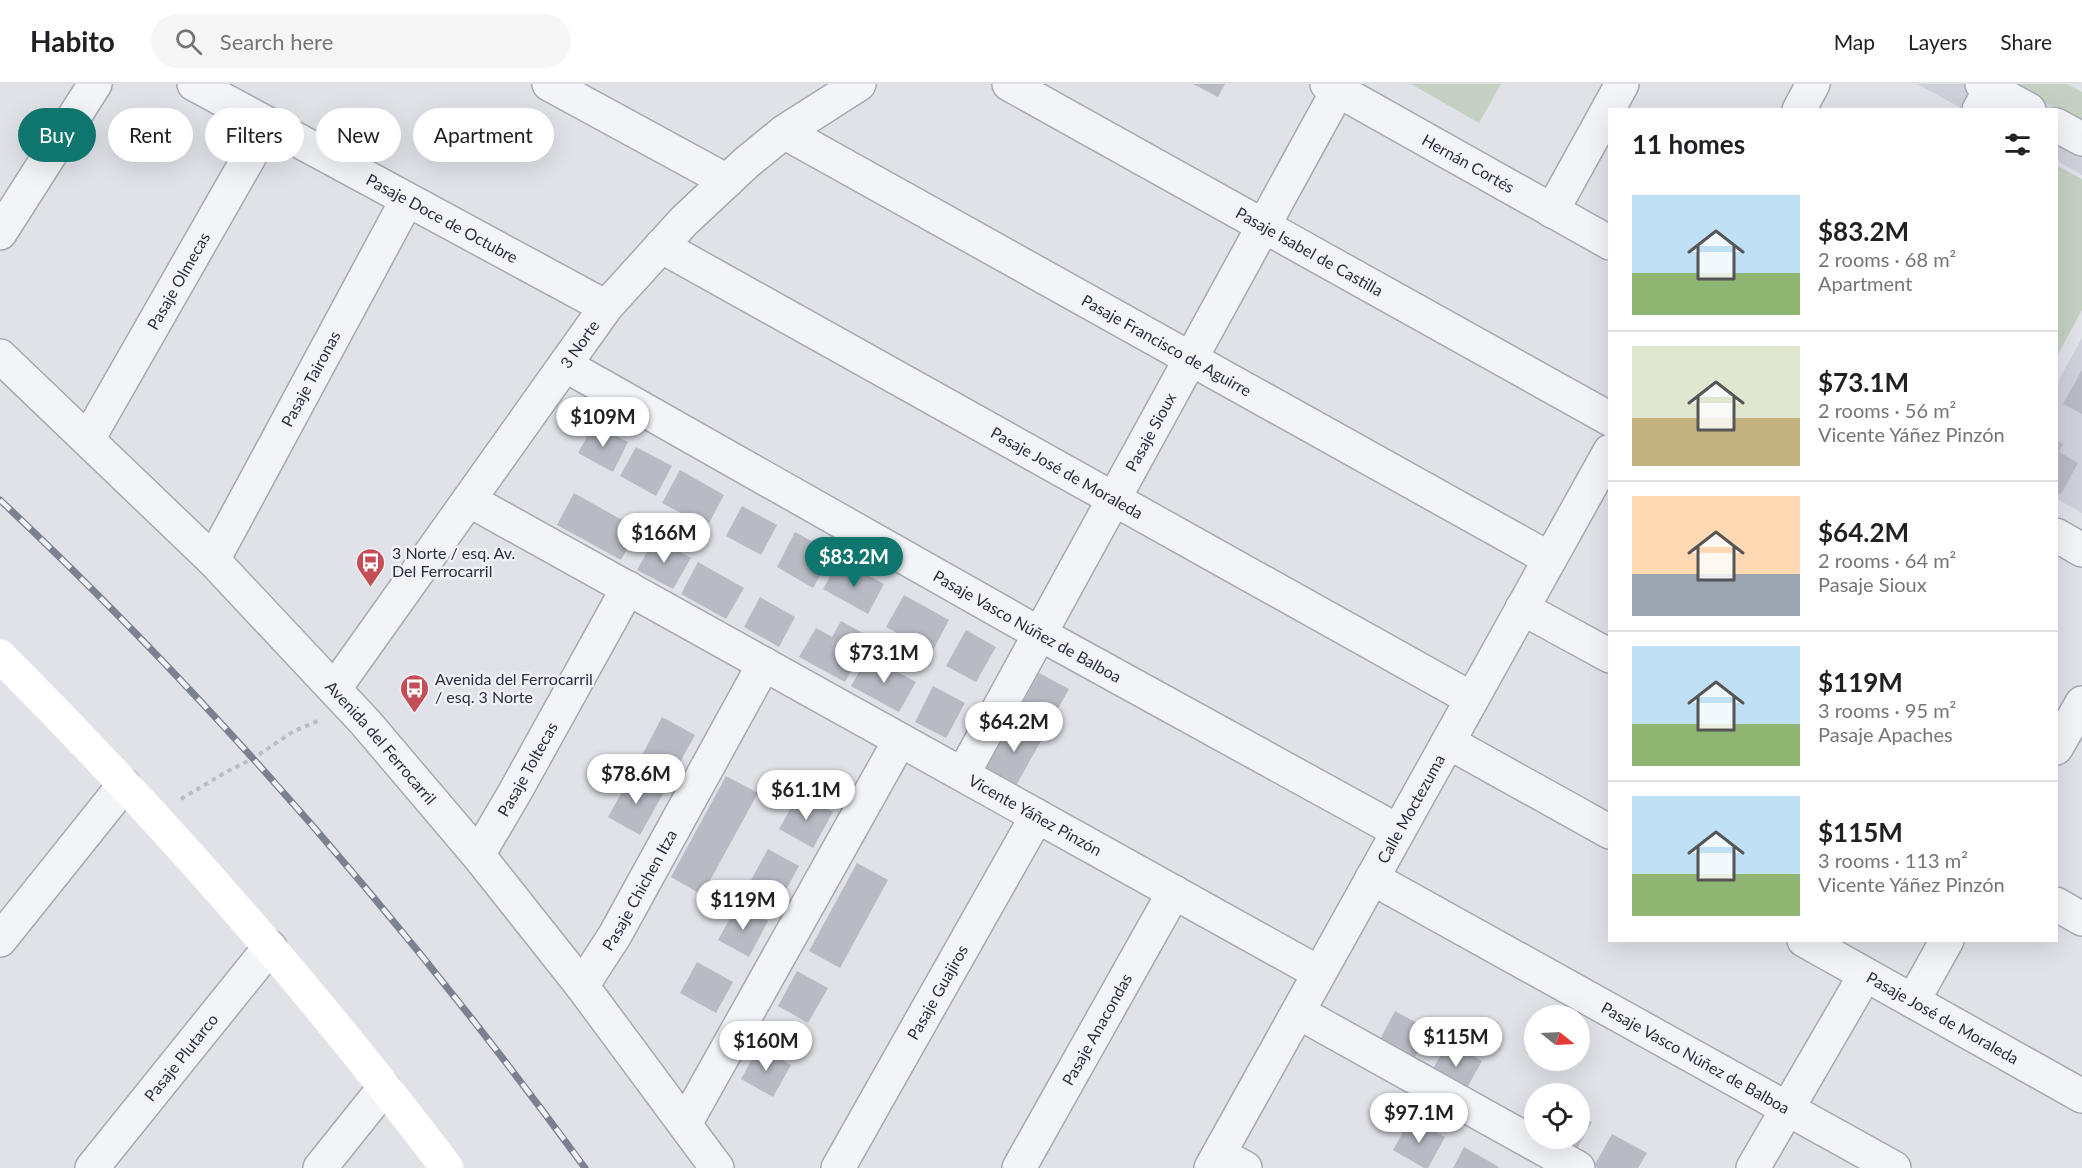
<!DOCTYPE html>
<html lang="en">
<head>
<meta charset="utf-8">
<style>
	body { margin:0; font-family:Lato,sans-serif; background:#f6f6f6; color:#202124; height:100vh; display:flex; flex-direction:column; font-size:22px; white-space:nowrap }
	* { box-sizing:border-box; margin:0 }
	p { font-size:20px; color:#757577 }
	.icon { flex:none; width:33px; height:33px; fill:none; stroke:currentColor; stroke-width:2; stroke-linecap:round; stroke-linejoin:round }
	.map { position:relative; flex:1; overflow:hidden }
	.side { position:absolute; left:1608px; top:24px; width:450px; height:834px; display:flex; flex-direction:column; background:#fff; border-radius:0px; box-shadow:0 6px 24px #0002 }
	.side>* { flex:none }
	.top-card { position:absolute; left:18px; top:24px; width:570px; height:54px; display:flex; gap:12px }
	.needle { width:39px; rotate:108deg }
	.buttons { position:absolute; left:1524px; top:921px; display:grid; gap:12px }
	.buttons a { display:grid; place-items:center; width:66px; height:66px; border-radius:50%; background:#fff; box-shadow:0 6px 24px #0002; font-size:30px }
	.price { position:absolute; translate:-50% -51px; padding:0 14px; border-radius:21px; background:#fff; color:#222; font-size:20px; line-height:39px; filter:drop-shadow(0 2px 3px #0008) }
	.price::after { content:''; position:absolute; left:50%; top:36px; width:18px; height:14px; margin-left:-9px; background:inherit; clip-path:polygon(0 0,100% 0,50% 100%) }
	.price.selected { background:#0f766e; color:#fff }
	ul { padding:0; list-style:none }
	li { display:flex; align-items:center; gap:18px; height:150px; padding:0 24px }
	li+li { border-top:2px solid #e0e0e0 }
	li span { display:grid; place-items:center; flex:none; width:168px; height:120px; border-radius:0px; color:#555 }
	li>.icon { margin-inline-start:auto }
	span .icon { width:72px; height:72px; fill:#fffc; stroke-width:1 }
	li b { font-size:26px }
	h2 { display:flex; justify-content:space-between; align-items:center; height:72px; padding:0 24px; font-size:26px }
	.pill { padding:0 21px; border-radius:27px; background:#fff; box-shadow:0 6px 24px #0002; font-size:21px; line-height:54px }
	.pill.selected { background:#0f766e; color:#fff }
	header { display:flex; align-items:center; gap:36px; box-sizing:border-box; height:84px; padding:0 30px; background:#fff; border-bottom:2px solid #e0e0e0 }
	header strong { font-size:28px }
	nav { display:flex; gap:33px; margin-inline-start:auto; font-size:21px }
	.search { width:420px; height:54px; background:#f6f6f6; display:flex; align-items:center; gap:15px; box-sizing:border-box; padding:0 21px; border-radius:33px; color:#757577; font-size:22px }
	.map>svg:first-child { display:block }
	.built { fill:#ced1da }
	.green { fill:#c4d1c2 }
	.building { fill:#b8bbc4 }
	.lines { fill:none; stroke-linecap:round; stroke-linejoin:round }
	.minor-casing { stroke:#a6a9b2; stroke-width:36 }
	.tertiary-casing { stroke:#a6a9b2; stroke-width:36 }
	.path { stroke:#babdc3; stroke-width:4; stroke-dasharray:4.5 4.5; stroke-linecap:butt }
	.minor { stroke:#f2f4f7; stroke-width:33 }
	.tertiary { stroke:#f2f4f7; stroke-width:33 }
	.secondary { stroke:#fff; stroke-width:33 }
	.rail-casing { stroke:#7b8190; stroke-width:7 }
	.rail { stroke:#eff1f6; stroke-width:4.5; stroke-dasharray:14; stroke-linecap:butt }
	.labels { text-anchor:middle; stroke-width:5; stroke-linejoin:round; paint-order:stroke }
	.street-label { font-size:16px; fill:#2a303e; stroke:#eff1f6 }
	.poi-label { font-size:16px; fill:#2a303e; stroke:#eff1f6; text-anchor:start }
</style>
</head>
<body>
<header>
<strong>Habito</strong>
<div class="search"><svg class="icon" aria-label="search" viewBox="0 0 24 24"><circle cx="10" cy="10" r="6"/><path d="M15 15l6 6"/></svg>Search here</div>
<nav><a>Map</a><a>Layers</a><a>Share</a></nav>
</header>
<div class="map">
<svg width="2082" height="1084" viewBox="0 0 2082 1084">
	<rect width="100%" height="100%" fill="#e0e2e8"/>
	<g class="built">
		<polygon points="1917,0 2064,0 2082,10 2082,91 2057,77 2056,26 1963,25"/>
		<polygon points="2082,254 2082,429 2057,415 2057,299"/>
	</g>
	<g class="green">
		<polygon points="1411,0 1501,0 1479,39"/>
		<polygon points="2012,0 2067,0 2082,8 2082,38"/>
		<polygon points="2056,81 2082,95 2082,226 2057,272"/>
	</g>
	<g class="building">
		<polygon points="1193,0 1225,0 1218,13"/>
		<polygon points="2082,286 2082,330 2063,320"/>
		<polygon points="594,340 628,358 613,388 578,369"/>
		<polygon points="2056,356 2063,360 2059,368 2078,379 2061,410 2056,408"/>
		<polygon points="636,363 672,382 656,412 620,392"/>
		<polygon points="680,386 724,411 707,443 662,419"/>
		<polygon points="574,409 638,445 621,476 557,441"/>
		<polygon points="742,422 777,441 761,471 726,452"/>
		<polygon points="795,448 833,469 813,504 777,483"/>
		<polygon points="655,454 691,474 673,505 637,486"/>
		<polygon points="698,478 744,504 726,535 681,510"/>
		<polygon points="849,481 884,500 868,530 823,505 836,482 846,487"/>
		<polygon points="904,511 949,536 932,568 886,543"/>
		<polygon points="760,513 795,533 779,563 744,543"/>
		<polygon points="841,537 870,553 845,598 799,573 816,544 832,553"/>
		<polygon points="966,546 996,563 976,598 946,582"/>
		<polygon points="868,572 916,598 899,628 851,602"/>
		<polygon points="1039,589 1069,605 1049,641 1019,625"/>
		<polygon points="933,602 965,619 946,654 915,638"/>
		<polygon points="1014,631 1046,648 1013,707 982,690"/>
		<polygon points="662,633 695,651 669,698 637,681"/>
		<polygon points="632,690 664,708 640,751 608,733"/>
		<polygon points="726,692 758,709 702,811 671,793"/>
		<polygon points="799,710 833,728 813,764 779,745"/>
		<polygon points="768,765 799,782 780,817 749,800"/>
		<polygon points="857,779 888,796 840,884 809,867"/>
		<polygon points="738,820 768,837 749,873 718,856"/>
		<polygon points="697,878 733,898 716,929 680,909"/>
		<polygon points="797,887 828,904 808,939 778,922"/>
		<polygon points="1395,927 1430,946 1412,978 1378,959"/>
		<polygon points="1448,958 1482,977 1464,1009 1430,990"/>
		<polygon points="759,963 791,981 773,1013 741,995"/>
		<polygon points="1580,1031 1592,1038 1574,1070 1547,1054 1580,1054"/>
		<polygon points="1411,1034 1445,1053 1428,1084 1424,1084 1393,1066"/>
		<polygon points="1612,1050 1647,1069 1638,1084 1598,1084 1594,1082"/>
		<polygon points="1464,1063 1499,1083 1498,1084 1453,1084"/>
	</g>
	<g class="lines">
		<defs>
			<g id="minor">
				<path id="s1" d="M 194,0 L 606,223"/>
				<polyline points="549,0 727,97"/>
				<path id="s2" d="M 1009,0 L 1610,335"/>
				<path id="s3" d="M 1327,0 L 1610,159"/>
				<polyline points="1799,26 1813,0"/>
				<polyline points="1979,26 1991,4"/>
				<path id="s4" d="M 784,48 L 1550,475"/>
				<polyline points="1552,127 1622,0"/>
				<polyline points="0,149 95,0"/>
				<path id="s5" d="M 661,162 L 1472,615"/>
				<path id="s6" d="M 565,281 L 1040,550 L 1398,747"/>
				<path id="s7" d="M 88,355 L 268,40"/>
				<path id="s8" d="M 469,416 L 1319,889"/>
				<polyline points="2056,451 2082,466"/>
				<path id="s9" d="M 213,476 L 407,116"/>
				<polyline points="1522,524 1610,572"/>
				<polyline points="1448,658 1610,748"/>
				<polyline points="2056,664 2082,619"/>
				<path id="s10" d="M 963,690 L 1338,6"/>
				<path id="s11" d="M 478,771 L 515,708 L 628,504"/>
				<path id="s12" d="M 1372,794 L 1894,1084"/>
				<polyline points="2056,820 2082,835"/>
				<path id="s13" d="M 1804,856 L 2082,1012"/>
				<path id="s14" d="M 582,902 L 615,851 L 764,580"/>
				<polyline points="1913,917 1947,856"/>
				<polyline points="1298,928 1578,1084"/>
				<polyline points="685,1040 900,656"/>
				<polyline points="1219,1070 1245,1084"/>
				<path id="s15" d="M 92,1084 L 270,863"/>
				<polyline points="320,1084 384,1004"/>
				<path id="s16" d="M 838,1084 L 1037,732"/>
				<path id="s17" d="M 1019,1084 L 1174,808"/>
				<path id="s18" d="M 1211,1084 L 1610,367"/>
				<polyline points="1753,1084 1865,891"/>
			</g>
			<g id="tertiary">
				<polyline points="1982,0 2029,26"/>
				<polyline points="2056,41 2082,55"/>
				<path id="s19" d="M 0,272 L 213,476 L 365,638 L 478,771 L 582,902 L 717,1084"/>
				<path id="s20" d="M 335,604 L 606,223 L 684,137 L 746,79 L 784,48 L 859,0"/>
				<polyline points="0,856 124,701"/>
			</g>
		</defs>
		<use href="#minor" class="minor-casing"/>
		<use href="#tertiary" class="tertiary-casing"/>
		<polyline class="path" points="181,715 226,688 252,675 294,647 318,637"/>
		<use href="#minor" class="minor"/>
		<use href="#tertiary" class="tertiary"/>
		<path class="secondary" d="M 0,572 C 160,732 310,903 447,1084"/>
		<defs>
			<path id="rail" d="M 0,416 C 215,618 411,846 585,1084"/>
		</defs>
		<use href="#rail" class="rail-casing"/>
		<use href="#rail" class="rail"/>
	</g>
	<defs>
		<symbol id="bus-pin" viewBox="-11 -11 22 30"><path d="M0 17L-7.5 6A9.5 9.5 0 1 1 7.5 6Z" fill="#c44e56" stroke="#eff1f6"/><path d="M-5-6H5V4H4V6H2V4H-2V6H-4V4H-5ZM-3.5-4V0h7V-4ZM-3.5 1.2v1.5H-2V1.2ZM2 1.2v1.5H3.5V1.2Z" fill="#fff"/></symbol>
	</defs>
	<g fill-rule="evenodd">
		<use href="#bus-pin" x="354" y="462" width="33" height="45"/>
		<use href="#bus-pin" x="398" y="588" width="33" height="45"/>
	</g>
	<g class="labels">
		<g class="street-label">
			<text dy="6" stroke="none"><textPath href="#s3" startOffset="162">Hernán Cortés</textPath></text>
			<text dy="6" stroke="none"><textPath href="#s1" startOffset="282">Pasaje Doce de Octubre</textPath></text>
			<text dy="6" stroke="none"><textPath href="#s2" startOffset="344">Pasaje Isabel de Castilla</textPath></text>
			<text dy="6" stroke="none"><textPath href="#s7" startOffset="182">Pasaje Olmecas</textPath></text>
			<text dy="6" stroke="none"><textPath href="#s20" startOffset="422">3 Norte</textPath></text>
			<text dy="6" stroke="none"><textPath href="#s4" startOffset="438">Pasaje Francisco de Aguirre</textPath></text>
			<text dy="6" stroke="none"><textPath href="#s9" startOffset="206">Pasaje Taironas</textPath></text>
			<text dy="6" stroke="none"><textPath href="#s10" startOffset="390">Pasaje Sioux</textPath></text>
			<text dy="6" stroke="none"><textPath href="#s5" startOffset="465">Pasaje José de Moraleda</textPath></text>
			<text dy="6" stroke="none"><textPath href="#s6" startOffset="531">Pasaje Vasco Núñez de Balboa</textPath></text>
			<text dy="6" stroke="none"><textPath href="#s19" startOffset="543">Avenida del Ferrocarril</textPath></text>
			<text dy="6" stroke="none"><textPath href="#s11" startOffset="99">Pasaje Toltecas</textPath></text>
			<text dy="6" stroke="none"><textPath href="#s18" startOffset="411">Calle Moctezuma</textPath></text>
			<text dy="6" stroke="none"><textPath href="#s8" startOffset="648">Vicente Yáñez Pinzón</textPath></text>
			<text dy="6" stroke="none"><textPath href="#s14" startOffset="112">Pasaje Chichen Itza</textPath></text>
			<text dy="6" stroke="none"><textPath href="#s16" startOffset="202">Pasaje Guajiros</textPath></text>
			<text dy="6" stroke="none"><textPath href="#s13" startOffset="159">Pasaje José de Moraleda</textPath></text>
			<text dy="6" stroke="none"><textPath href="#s17" startOffset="159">Pasaje Anacondas</textPath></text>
			<text dy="6" stroke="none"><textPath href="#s15" startOffset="142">Pasaje Plutarco</textPath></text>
			<text dy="6" stroke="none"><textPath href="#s12" startOffset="370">Pasaje Vasco Núñez de Balboa</textPath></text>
		</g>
		<g class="poi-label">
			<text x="392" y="475">3 Norte / esq. Av.<tspan x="392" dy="18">Del Ferrocarril</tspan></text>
			<text x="435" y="601">Avenida del Ferrocarril<tspan x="435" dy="18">/ esq. 3 Norte</tspan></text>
		</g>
	</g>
</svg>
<div class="buttons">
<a><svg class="needle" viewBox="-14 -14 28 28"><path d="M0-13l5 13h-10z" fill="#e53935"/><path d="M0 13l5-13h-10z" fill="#757577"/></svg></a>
<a><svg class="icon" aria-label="locate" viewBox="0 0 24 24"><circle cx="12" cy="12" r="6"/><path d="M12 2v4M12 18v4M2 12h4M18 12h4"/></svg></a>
</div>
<b class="price" style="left:603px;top:364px">$109M</b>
<b class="price" style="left:664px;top:480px">$166M</b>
<b class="price selected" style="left:854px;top:504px">$83.2M</b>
<b class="price" style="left:884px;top:600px">$73.1M</b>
<b class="price" style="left:1014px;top:669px">$64.2M</b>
<b class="price" style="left:636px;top:721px">$78.6M</b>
<b class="price" style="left:806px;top:737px">$61.1M</b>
<b class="price" style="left:743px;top:847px">$119M</b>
<b class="price" style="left:1456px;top:984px">$115M</b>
<b class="price" style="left:766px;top:988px">$160M</b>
<b class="price" style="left:1419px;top:1060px">$97.1M</b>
<div class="top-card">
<a class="pill selected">Buy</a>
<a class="pill">Rent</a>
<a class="pill">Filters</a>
<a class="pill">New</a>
<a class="pill">Apartment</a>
</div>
<section class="side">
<h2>11 homes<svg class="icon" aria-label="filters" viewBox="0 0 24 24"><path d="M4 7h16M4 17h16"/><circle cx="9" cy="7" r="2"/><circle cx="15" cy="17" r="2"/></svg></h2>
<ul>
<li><span style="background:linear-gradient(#bfe0f5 65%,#8fb573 0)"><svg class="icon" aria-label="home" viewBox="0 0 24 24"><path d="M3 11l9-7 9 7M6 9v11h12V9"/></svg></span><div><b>$83.2M</b><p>2 rooms · 68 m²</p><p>Apartment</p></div></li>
<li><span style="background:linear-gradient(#dfe7d0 60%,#c2b280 0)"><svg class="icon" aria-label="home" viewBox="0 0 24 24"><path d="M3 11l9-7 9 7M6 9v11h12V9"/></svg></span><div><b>$73.1M</b><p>2 rooms · 56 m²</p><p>Vicente Yáñez Pinzón</p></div></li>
<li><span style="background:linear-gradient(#ffd9b3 65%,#9aa5b1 0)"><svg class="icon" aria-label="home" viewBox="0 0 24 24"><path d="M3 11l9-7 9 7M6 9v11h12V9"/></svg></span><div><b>$64.2M</b><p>2 rooms · 64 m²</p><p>Pasaje Sioux</p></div></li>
<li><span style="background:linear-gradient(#bfe0f5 65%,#8fb573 0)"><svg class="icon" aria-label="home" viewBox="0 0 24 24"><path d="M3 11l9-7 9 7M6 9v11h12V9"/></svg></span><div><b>$119M</b><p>3 rooms · 95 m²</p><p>Pasaje Apaches</p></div></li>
<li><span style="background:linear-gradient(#bfe0f5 65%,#8fb573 0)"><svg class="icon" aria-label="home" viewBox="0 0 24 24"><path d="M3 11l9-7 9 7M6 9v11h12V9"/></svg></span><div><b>$115M</b><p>3 rooms · 113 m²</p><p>Vicente Yáñez Pinzón</p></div></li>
</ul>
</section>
</div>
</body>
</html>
